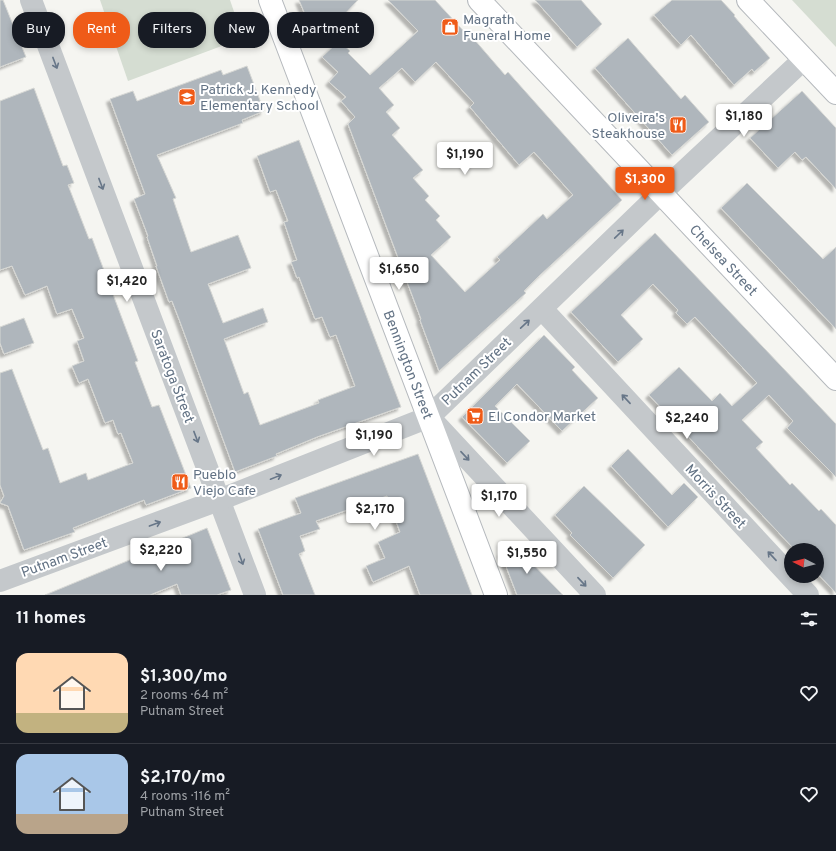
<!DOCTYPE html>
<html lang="en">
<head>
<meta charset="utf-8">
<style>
	body { margin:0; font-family:Overpass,sans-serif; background:#242831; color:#f1f3f6; height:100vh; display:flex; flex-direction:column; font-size:15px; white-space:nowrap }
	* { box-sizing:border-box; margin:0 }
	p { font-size:13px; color:#9ea1a6 }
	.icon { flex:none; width:22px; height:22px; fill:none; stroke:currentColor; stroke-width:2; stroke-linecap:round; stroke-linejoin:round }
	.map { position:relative; height:595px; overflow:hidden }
	.details { display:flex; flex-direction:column; background:#171b24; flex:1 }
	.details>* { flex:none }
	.guide { position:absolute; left:12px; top:12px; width:400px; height:36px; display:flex; gap:8px }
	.needle { width:26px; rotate:276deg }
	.tools { position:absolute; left:784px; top:543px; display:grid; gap:8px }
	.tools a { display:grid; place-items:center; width:40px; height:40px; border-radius:50%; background:#171b24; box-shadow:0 2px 6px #0003; font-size:20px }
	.price { position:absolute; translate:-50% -34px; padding:0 9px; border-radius:4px; background:#fff; color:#222; font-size:13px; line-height:26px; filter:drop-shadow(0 1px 2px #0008) }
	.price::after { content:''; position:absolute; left:50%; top:24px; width:12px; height:9px; margin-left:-6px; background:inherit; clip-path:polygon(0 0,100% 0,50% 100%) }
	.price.active { background:#ef5b18; color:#fff }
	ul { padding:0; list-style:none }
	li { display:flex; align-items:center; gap:12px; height:100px; padding:0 16px }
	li+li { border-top:1px solid #363941 }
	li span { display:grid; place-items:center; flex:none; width:112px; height:80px; border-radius:12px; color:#555 }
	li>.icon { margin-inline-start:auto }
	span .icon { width:48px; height:48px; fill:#fffc; stroke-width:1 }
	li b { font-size:17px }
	h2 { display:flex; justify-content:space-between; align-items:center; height:48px; padding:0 16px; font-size:17px }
	.tag { padding:0 14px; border-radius:16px; background:#171b24; box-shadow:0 2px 6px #0003; font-size:14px; line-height:36px }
	.tag.active { background:#ef5b18; color:#fff }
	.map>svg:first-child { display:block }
	.green { fill:#d5ddd2 }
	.building { fill:#afb6bc; stroke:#d6d7d4; fill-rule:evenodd; filter:url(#shadow) }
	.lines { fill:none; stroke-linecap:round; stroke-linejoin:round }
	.major-casing { stroke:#b5b9bd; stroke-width:24 }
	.minor { stroke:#c4c8cb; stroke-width:22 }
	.major { stroke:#fff; stroke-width:22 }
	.oneway { stroke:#677688 }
	.labels { text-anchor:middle; stroke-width:4; stroke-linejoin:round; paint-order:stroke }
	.poi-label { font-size:14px; fill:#627284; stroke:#fff; text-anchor:start }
	.street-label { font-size:14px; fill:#627284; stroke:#fff }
</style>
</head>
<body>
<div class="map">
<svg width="836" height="595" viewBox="0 0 836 595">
	<defs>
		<filter id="shadow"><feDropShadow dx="-3.5" dy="3.5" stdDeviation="1" flood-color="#0004"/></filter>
	</defs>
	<rect width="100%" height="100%" fill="#f5f5f1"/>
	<g class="green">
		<polygon points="100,0 230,0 243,38 128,81"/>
		<polygon points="792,0 836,0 836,47"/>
	</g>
	<g class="building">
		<polygon points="0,0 3,0 26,57 0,67"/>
		<polygon points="299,0 358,0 342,17 347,22 332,38 304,12"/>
		<path d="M 388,0 L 435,0 L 471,39 L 473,38 L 505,75 L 508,72 L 622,200 L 539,276 L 524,291 L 526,293 L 439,371 L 420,320 L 421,319 L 348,124 L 355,117 L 341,101 L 346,97 L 329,82 L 338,72 L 322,57 L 339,41 L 350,51 L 348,53 L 370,75 L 418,31 ZM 436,62 L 474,103 L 470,107 L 519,165 L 534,152 L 573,195 L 547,219 L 543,214 L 497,257 L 500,260 L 465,292 L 431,255 L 451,237 L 436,220 L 440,216 L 425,200 L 429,196 L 413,178 L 423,170 L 392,135 L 400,128 L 386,112 L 394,105 L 379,88 L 402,68 L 415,82 Z"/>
		<polygon points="535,0 581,0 602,24 577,47"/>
		<polygon points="672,0 721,0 735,15 734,16 770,58 754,72 752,69 734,85 691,35 681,45 654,15"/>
		<polygon points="628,38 681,99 685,95 709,122 672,155 595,68"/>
		<polygon points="247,66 264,111 242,120 243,123 157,155 176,198 173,199 191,252 238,235 251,268 208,284 223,323 263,308 268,322 224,339 244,394 248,392 260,425 319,403 318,400 355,386 336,335 330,337 322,317 315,319 299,277 297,278 291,262 297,260 284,222 288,221 276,190 270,192 257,156 299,140 401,407 317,437 276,454 277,456 235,472 179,319 172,301 169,302 156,266 157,266 147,237 148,236 134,199 145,194 110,99 133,91 137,101 221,70 223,75"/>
		<polygon points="34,88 63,166 67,165 74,183 68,185 89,239 92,238 99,257 138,361 135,362 152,407 159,405 191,488 146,505 144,500 73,528 75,532 24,550 8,506 0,503 4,496 0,485 0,373 12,369 43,450 48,448 60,483 86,473 88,480 133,463 121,433 118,434 113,420 105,423 88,379 79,383 72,366 84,361 77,341 84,338 72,309 57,314 47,286 25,295 12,266 0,270 0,101"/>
		<polygon points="802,91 836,128 836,189 806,157 802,160 795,152 778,168 750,138"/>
		<polygon points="747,183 823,259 836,247 836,329 721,208"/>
		<polygon points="655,233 836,424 836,477 787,428 793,421 769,395 742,420 763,442 756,448 790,485 792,483 819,511 821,509 836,525 836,593 817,573 817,550 795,550 649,395 679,367 712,401 720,393 732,406 757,383 728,352 695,317 687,324 676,313 678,310 653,284 621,315 643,339 618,362 571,312"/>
		<polygon points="24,318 34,343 4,354 0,343 0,327"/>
		<polygon points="544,335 575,367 572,370 598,398 562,431 517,384 495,406 530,441 507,463 462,417"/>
		<polygon points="628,449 672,495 684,483 698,497 668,527 611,466"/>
		<polygon points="418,454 472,595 420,595 409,566 373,582 366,566 385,558 378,542 400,532 387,496 316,521 320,529 300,536 305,551 299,554 315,595 283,595 258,529 301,513 295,498"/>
		<polygon points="584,486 645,545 613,578 570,535 572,533 555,515"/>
		<polygon points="207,528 231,590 217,595 181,595 177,584 150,595 45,595"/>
		<polygon points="514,545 563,595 517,595 501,553"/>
	</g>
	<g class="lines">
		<defs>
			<g id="major">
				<path id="s1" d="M 270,0 L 496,595"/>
				<path id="s2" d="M 479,0 L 836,379"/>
				<polyline points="748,0 836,93"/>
			</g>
		</defs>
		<use href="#major" class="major-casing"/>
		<g class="minor">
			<polyline points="31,0 255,595"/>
			<polyline points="542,309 808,595"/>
			<polyline points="429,417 595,595"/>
			<polyline points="0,581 219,500 429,417 661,193 804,59"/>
		</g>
		<use href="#major" class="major"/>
	</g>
	<defs><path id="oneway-shaft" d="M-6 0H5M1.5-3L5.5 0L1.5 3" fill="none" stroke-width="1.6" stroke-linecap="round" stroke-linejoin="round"/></defs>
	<g class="oneway">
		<use href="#oneway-shaft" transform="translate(55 63) rotate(69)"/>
		<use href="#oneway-shaft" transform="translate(101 184) rotate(69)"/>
		<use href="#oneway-shaft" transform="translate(619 234) rotate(-44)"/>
		<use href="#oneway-shaft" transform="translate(525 324) rotate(-43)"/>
		<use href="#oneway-shaft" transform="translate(626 399) rotate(-133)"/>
		<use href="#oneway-shaft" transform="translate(196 437) rotate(69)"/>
		<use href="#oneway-shaft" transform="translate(465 456) rotate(47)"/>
		<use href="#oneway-shaft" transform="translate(276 477) rotate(-22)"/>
		<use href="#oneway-shaft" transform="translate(155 524) rotate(-20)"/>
		<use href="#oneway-shaft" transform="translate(772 556) rotate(-133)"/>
		<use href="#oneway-shaft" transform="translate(241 559) rotate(70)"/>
		<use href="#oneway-shaft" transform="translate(582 582) rotate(47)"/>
	</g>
	<defs>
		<symbol id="shop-square" viewBox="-11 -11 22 22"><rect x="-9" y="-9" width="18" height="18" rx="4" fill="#ef5b18" stroke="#fff"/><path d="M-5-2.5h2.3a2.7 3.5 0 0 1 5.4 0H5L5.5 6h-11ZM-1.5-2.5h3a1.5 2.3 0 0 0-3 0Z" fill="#fff"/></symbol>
		<symbol id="school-square" viewBox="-11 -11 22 22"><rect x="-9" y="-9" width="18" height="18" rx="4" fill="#ef5b18" stroke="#fff"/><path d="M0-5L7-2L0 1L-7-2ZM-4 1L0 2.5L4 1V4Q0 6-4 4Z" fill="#fff"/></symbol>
		<symbol id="restaurant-square" viewBox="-11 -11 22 22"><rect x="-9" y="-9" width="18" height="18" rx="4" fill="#ef5b18" stroke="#fff"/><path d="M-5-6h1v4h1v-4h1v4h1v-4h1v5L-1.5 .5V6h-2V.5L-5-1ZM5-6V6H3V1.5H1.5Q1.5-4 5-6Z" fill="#fff"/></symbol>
		<symbol id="supermarket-square" viewBox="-11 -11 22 22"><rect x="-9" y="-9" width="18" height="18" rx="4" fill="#ef5b18" stroke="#fff"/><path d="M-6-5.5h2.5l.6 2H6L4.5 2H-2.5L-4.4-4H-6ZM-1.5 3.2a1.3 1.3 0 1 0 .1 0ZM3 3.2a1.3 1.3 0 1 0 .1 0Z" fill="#fff"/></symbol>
	</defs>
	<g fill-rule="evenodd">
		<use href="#shop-square" x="440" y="17" width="20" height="20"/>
		<use href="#school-square" x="177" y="87" width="20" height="20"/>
		<use href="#restaurant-square" x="668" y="115" width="20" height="20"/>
		<use href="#supermarket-square" x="465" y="406" width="20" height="20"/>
		<use href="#restaurant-square" x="170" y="472" width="20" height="20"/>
	</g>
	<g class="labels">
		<g class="poi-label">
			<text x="463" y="24">Magrath<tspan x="463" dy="16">Funeral Home</tspan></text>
			<text x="200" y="94">Patrick J. Kennedy<tspan x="200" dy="16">Elementary School</tspan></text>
			<text x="665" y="122" text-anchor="end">Oliveira's<tspan x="665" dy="16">Steakhouse</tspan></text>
			<text x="488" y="421">El Condor Market</text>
			<text x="193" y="479">Pueblo<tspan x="193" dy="16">Viejo Cafe</tspan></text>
		</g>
		<g class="street-label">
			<text dy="5" stroke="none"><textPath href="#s2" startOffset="357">Chelsea Street</textPath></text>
			<text dy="5" stroke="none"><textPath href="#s1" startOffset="390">Bennington Street</textPath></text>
			<text transform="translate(476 371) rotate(-44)" y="5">Putnam Street</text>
			<text transform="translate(173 376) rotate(69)" y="5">Saratoga Street</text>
			<text transform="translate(716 496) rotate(47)" y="5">Morris Street</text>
			<text transform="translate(64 557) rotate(-20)" y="5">Putnam Street</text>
		</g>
	</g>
</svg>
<div class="tools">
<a><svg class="needle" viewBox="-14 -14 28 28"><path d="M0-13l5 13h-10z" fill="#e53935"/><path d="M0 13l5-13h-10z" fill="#9ea1a6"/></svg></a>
</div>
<b class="price" style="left:744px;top:138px">$1,180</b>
<b class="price" style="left:465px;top:176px">$1,190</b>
<b class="price active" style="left:645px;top:201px">$1,300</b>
<b class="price" style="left:399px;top:291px">$1,650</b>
<b class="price" style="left:127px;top:303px">$1,420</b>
<b class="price" style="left:687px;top:440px">$2,240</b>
<b class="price" style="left:374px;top:457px">$1,190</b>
<b class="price" style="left:499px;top:518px">$1,170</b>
<b class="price" style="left:375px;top:531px">$2,170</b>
<b class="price" style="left:161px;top:572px">$2,220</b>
<b class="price" style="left:527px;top:575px">$1,550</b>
<div class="guide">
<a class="tag">Buy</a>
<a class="tag active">Rent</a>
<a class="tag">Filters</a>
<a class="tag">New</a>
<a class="tag">Apartment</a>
</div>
</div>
<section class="details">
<h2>11 homes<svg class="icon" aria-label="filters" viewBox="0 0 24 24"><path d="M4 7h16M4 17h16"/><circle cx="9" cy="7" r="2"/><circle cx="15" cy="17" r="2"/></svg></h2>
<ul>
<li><span style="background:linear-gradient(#ffd9b3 75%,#c2b280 0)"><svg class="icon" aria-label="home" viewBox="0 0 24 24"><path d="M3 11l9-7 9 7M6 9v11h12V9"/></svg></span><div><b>$1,300/mo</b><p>2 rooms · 64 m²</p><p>Putnam Street</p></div><svg class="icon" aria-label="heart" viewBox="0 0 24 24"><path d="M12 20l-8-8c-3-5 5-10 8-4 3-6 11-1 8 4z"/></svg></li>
<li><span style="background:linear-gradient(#a9c7e8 75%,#b9a48a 0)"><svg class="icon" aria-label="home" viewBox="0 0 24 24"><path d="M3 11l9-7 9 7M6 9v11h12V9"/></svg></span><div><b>$2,170/mo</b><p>4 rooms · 116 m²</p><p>Putnam Street</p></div><svg class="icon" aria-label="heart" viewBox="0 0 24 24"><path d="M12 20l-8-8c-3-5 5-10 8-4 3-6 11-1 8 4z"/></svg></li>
</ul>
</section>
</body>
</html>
